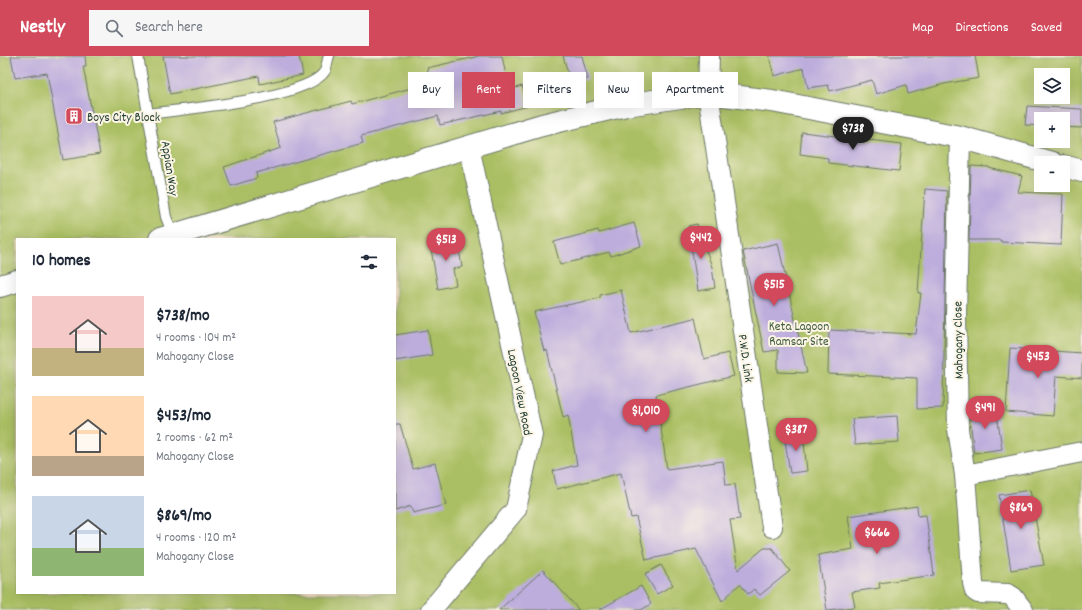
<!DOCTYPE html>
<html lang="en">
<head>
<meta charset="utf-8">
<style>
	body { margin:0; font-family:Dekko,sans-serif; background:#f6f6f7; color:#1f2937; height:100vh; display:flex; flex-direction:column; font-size:15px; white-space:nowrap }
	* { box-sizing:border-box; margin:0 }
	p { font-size:13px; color:#747a83 }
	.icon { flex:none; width:22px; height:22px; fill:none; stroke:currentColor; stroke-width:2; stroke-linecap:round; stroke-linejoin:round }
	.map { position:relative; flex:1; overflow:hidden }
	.details { position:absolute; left:16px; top:182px; width:380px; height:356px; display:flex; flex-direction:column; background:#fff; border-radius:0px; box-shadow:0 4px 16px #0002 }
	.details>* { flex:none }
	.banner { position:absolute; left:408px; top:16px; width:380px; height:36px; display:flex; gap:8px }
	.fabs { position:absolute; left:1034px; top:12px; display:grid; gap:8px }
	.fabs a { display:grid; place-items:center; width:36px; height:36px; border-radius:0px; background:#fff; box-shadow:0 4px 16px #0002; font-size:20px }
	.price { position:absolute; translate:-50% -34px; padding:0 9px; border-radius:14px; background:#d1495b; color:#fff; font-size:13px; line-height:26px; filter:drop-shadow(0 1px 2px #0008) }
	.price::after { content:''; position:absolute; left:50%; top:24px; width:12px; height:9px; margin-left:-6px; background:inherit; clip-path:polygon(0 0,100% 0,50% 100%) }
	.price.selected { background:#222; color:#fff }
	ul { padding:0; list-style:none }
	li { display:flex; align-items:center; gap:12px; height:100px; padding:0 16px }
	li span { display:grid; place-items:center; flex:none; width:112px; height:80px; border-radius:0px; color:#555 }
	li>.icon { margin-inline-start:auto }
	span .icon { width:48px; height:48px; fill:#fffc; stroke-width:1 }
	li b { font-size:17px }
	h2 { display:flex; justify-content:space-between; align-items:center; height:48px; padding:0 16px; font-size:17px }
	.tag { padding:0 14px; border-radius:0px; background:#fff; box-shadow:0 4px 16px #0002; font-size:14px; line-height:36px }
	.tag.selected { background:#d1495b; color:#fff }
	header { display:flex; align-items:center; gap:24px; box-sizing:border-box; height:56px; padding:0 20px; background:#d1495b; color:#fff }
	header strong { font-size:19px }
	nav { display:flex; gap:22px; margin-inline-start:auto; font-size:14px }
	.search { width:280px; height:36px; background:#f6f6f7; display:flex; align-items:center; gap:10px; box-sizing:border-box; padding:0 14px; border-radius:0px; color:#747a83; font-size:15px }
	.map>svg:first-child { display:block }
	.green { fill:#aabf63; stroke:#647e4c; fill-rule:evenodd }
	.building { fill:#bdaddd }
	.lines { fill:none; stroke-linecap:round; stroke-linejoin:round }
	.lane-casing { stroke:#6a7666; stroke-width:12 }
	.street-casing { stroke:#6a7666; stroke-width:22 }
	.secondary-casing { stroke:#6a7666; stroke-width:24 }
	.lane { stroke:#fff; stroke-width:10 }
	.street { stroke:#fff; stroke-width:20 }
	.secondary { stroke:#fff; stroke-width:22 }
	.labels { text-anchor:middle; stroke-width:4; stroke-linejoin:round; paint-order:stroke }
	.poi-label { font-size:13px; fill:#1f3d34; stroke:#fcf5e5; text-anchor:start }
	.street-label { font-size:13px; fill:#1f3d34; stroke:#fcf5e5 }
	.park-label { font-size:13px; fill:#425e40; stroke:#fcf5e5 }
</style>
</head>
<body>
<header>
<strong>Nestly</strong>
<div class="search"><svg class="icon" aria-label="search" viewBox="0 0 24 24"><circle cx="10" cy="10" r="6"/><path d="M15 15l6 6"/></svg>Search here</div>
<nav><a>Map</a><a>Directions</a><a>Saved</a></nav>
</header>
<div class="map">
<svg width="1082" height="554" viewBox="0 0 1082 554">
	<rect width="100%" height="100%" fill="#fcf5e5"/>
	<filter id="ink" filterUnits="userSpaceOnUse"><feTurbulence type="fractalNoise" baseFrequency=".025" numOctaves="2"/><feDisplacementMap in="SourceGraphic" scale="8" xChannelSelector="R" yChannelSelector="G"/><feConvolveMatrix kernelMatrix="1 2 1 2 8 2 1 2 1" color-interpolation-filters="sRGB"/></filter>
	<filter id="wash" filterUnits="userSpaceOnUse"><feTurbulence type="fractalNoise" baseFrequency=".012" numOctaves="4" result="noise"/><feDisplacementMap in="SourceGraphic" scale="16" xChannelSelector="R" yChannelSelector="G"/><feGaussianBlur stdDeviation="0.9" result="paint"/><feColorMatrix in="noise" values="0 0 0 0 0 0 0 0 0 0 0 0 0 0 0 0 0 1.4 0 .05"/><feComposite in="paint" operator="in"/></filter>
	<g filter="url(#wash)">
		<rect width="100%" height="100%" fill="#f5e0c4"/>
		<path class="green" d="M 0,0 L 1082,0 L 1082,554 L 0,554 ZM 1041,19 L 1063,19 L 1063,41 L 1041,41 ZM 1041,63 L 1063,63 L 1063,85 L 1041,85 ZM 1041,107 L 1063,107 L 1063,129 L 1041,129 ZM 17,183 L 395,183 L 395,537 L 17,537 Z"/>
		<g id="blocks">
			<g class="building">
				<polygon points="11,0 85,0 86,10 83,10 100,98 63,104 47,17 15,22"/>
				<polygon points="163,0 299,0 303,19 260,28 259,20 170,38"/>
				<polygon points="479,0 502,0 509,34 522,30 528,50 501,57 501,55 440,69 438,60 361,80 363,87 256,117 257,122 231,130 224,111 281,92 273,66 351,45 352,48 430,27 427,12"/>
				<polygon points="563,0 582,0 588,23 571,27"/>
				<polygon points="769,0 975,0 979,22 944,28 908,38 906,29 876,38 872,24 830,35 828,29 808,32 804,12 774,20"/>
				<polygon points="1027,50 1082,53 1082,72 1063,71 1063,63 1041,63 1041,70 1025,69"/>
				<polygon points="802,76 902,88 899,115 828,107 828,102 800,98"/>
				<polygon points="971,110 989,111 989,112 1022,120 1018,136 1063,138 1061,189 1001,186 1001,184 969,184"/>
				<polygon points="925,133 947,135 943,352 917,353 917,322 828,318 829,274 916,278 921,237 918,237"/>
				<polygon points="634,167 641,190 611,200 609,196 560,209 554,186 598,174 599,177"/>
				<polygon points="697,168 712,211 715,232 698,235 688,170"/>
				<polygon points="457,182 462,211 453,213 456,229 438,233 430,187"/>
				<polygon points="778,187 807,317 778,316 778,294 764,296 743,195"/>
				<polygon points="621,234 631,277 695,262 704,303 728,297 734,320 656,339 667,413 723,405 726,429 735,428 740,463 730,464 738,514 764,492 772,492 790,515 760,539 754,533 748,538 740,528 722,545 696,493 646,504 636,461 631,462 621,417 557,433 553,415 577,409 568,359 563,361 547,294 544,295 534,256 600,242 600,239"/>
				<polygon points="428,274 432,299 395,305 395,279"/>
				<polygon points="1010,292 1082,297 1082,322 1056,320 1053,360 1006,356"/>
				<polygon points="996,351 1002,393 974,397 969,354"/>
				<polygon points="897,360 899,386 855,389 852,363"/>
				<polygon points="395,368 400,368 413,413 435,407 446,449 413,457 411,450 395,455"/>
				<polygon points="803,377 807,415 790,417 784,378"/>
				<polygon points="1030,434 1044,509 1011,514 999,439"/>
				<polygon points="917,450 918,460 926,459 934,519 879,527 880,532 852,536 855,551 827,554 818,499 853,493 848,460"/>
				<polygon points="661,509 673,529 657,538 645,518"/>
				<polygon points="543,514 579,554 499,554"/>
				<polygon points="641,530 651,548 641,554 599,554"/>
			</g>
		</g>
	</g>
	<g filter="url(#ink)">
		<use href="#blocks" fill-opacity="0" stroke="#6a7666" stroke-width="1"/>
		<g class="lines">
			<defs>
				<g id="lane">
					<polyline points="138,0 166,161 173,179"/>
					<path d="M 149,58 C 182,53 308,43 325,15 C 327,11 327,4 329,0"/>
				</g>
				<g id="street">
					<polyline points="709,0 708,37 772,471"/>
					<polyline points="960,81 956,260 958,373 965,419 973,527 975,535 978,537 1008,538 1013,541 1023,554"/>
					<polyline points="965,419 1082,396"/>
					<polyline points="431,554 516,453 532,379 469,91"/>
				</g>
				<g id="secondary">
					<polyline points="1063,110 1082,115"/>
					<polyline points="160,183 542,69 626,49 708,37 772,45 960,81 1052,107"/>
					<polyline points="0,230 17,225"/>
				</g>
			</defs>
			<use href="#lane" class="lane-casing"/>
			<use href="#street" class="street-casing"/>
			<use href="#secondary" class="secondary-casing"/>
			<use href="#lane" class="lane"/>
			<use href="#street" class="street"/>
			<use href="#secondary" class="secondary"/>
		</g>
	</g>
	<defs>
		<symbol id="building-square" viewBox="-11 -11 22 22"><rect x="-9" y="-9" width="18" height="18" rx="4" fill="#d1495b" stroke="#fcf5e5"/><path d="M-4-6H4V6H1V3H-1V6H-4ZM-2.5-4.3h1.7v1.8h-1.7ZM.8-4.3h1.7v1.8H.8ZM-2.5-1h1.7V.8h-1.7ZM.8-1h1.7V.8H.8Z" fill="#fff"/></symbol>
	</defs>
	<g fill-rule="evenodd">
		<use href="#building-square" x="64" y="50" width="20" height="20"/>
	</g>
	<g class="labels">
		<g class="poi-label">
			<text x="87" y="65">Boys City Block</text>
		</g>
		<g class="street-label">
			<text transform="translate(171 112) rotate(81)" y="5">Appian Way</text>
			<text transform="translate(957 284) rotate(-91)" y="5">Mahogany Close</text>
			<text transform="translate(747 302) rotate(82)" y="5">P.W.D. Link</text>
			<text transform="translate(521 336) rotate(79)" y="5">Lagoon View Road</text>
		</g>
		<g class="park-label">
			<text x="799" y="274">Keta Lagoon<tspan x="799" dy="15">Ramsar Site</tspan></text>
		</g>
	</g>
</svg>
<div class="fabs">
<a><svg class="icon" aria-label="layers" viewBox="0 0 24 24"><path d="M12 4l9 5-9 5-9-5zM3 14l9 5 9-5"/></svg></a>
<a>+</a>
<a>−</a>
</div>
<b class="price selected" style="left:853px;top:95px">$738</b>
<b class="price" style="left:701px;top:204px">$442</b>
<b class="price" style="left:446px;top:206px">$513</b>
<b class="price" style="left:774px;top:251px">$515</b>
<b class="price" style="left:1038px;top:323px">$453</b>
<b class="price" style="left:985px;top:374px">$491</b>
<b class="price" style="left:646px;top:377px">$1,010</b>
<b class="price" style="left:796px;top:396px">$387</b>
<b class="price" style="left:1021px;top:474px">$869</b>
<b class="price" style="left:877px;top:499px">$666</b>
<div class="banner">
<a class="tag">Buy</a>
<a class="tag selected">Rent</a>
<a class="tag">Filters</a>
<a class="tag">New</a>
<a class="tag">Apartment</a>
</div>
<section class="details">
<h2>10 homes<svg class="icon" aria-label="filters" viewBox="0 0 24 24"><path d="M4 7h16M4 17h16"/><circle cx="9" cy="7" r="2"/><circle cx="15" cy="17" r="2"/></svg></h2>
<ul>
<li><span style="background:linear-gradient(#f6c9c9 65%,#c2b280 0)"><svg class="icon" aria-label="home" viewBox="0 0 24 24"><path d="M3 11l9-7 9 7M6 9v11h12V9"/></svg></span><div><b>$738/mo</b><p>4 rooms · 104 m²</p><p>Mahogany Close</p></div></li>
<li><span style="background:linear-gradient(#ffd9b3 75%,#b9a48a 0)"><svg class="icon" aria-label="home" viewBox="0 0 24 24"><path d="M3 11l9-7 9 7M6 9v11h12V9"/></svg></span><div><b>$453/mo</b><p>2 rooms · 62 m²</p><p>Mahogany Close</p></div></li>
<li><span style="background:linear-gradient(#c9d6e8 65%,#8fb573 0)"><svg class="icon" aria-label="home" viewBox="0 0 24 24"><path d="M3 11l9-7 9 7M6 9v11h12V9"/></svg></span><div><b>$869/mo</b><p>4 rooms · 120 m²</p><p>Mahogany Close</p></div></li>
</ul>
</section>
</div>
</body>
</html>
